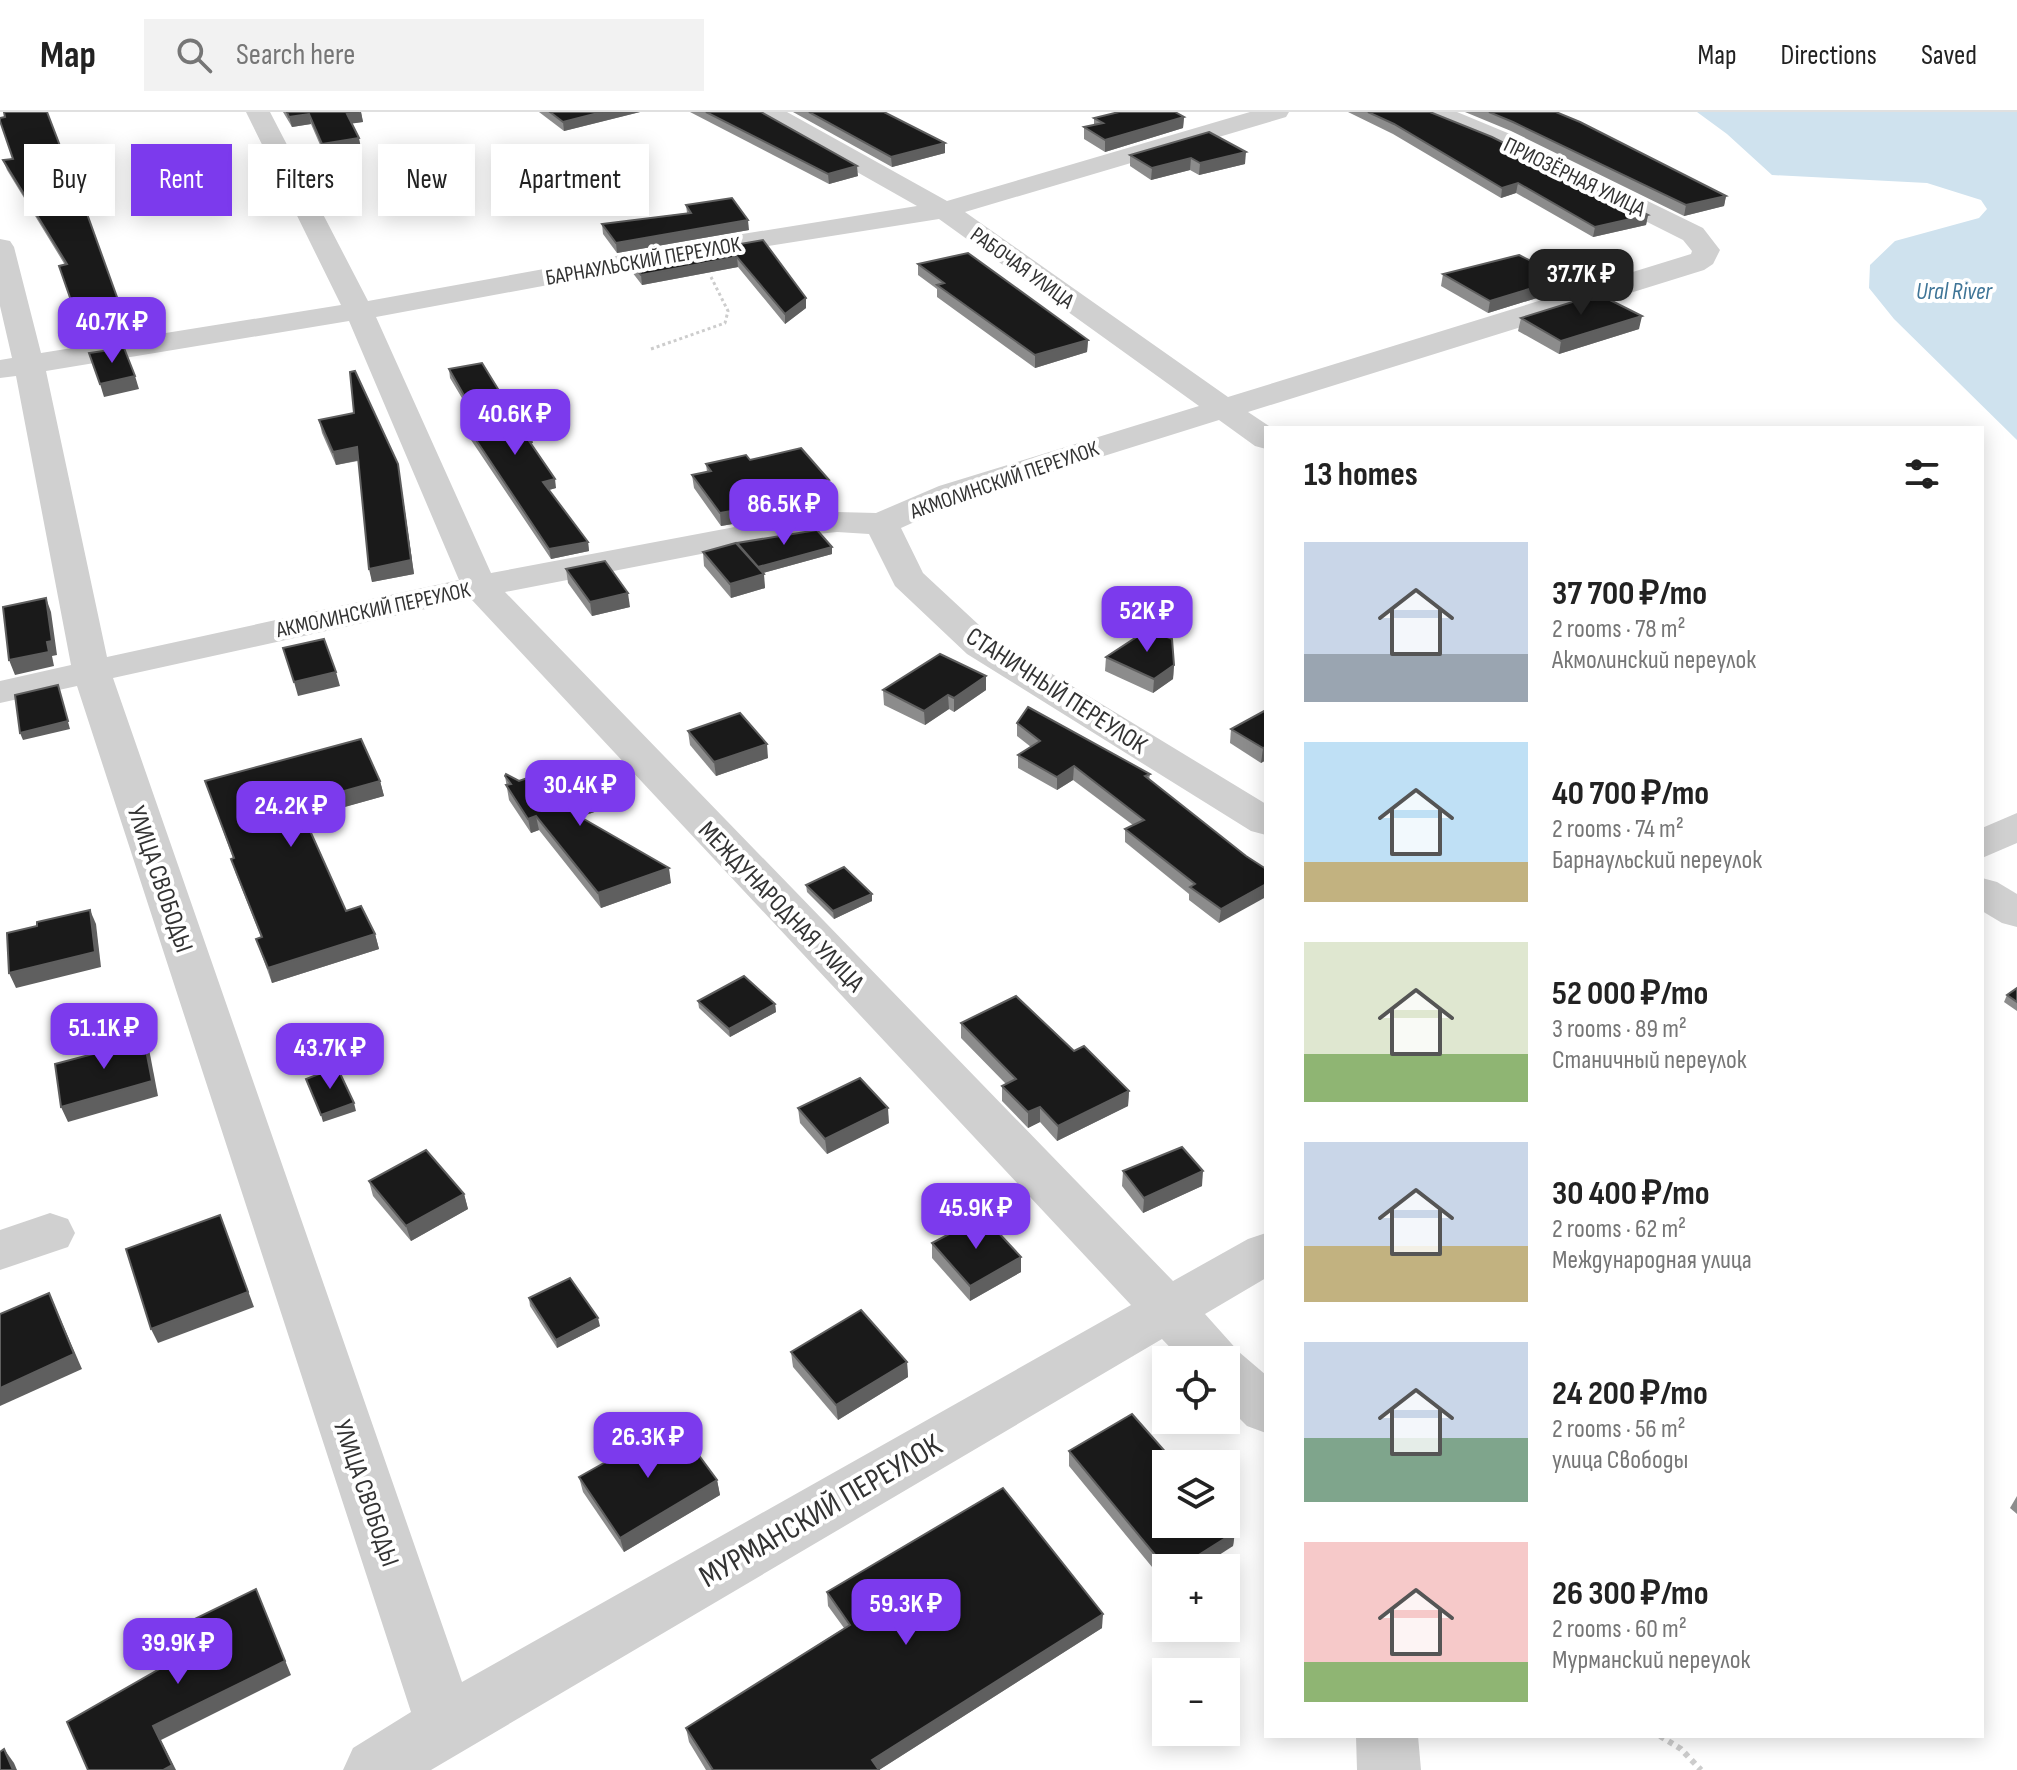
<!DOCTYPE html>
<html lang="en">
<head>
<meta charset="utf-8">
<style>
	body { margin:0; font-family:"Sofia Sans Condensed",sans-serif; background:#f2f2f2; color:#222; height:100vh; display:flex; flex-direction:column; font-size:30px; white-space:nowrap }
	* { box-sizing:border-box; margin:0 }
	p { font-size:26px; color:#767676 }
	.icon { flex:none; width:44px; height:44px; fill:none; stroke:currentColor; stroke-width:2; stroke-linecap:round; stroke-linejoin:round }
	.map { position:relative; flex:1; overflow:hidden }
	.drawer { position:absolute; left:1264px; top:314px; width:720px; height:1312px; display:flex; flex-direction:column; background:#fff; border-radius:0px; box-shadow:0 4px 20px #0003 }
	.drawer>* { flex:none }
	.top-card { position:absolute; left:24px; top:32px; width:760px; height:72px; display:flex; gap:16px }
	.buttons { position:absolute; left:1152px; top:1234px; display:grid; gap:16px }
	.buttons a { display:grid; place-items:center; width:88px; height:88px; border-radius:0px; background:#fff; box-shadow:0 4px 20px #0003; font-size:40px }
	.price { position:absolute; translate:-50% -68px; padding:0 18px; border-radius:16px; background:#7c3aed; color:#fff; font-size:26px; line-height:52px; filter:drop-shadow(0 2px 4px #0008) }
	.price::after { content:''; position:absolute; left:50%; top:48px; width:24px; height:18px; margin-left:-12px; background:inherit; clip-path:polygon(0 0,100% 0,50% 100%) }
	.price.active { background:#222; color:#fff }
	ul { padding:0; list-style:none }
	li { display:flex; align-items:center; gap:24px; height:200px; padding:0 40px }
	li span { display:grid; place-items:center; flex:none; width:224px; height:160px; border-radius:0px; color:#555 }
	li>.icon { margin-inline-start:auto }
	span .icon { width:96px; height:96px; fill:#fffc; stroke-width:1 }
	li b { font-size:34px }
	h2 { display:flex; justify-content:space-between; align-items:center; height:96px; padding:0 40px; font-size:34px }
	.chip { padding:0 28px; border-radius:0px; background:#fff; box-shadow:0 4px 20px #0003; font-size:28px; line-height:72px }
	.chip.active { background:#7c3aed; color:#fff }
	header { display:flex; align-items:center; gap:48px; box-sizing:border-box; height:112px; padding:0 40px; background:#fff; border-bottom:2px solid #e0e0e0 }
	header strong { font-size:38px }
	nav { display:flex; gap:44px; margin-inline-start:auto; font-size:28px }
	.search { width:560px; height:72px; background:#f2f2f2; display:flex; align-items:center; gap:20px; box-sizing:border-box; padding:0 28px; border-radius:0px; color:#767676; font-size:30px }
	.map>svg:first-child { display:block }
	.water { fill:#cfe2ee }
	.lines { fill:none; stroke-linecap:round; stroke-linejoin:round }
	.path-far1 { stroke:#cdcdcd; stroke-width:3; stroke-dasharray:3 3; stroke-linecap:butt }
	.path { stroke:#cdcdcd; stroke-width:6; stroke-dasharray:5 5; stroke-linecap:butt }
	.minor { fill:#d0d0d0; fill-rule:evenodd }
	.wall { fill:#8c8c8c }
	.shaded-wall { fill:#5f5f5f }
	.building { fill:#1a1a1a; stroke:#5f5f5f; stroke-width:2 }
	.labels { text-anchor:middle; stroke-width:8; stroke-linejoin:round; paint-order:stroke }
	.far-street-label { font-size:22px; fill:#333; stroke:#fff }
	.far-water-label { font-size:24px; font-style:italic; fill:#3f7597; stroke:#fff }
	.street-label { font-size:26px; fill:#333; stroke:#fff }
	.near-street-label { font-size:32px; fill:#333; stroke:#fff }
</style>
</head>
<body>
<header>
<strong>Map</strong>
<div class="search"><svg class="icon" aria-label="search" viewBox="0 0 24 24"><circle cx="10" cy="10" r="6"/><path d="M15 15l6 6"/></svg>Search here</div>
<nav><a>Map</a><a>Directions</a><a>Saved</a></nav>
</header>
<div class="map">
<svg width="2017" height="1658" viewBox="0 0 2017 1658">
	<rect width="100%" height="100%" fill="#fff"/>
	<polygon class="water" points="1697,0 2017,0 2017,328 1894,207 1869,176 1870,153 1895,129 1979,106 1987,97 1981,88 1927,71 1772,63 1727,22"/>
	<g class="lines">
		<polyline class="path-far1" points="651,237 725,211 728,199 711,165"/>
		<polyline class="path" points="1660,1624 1681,1637 1701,1658"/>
		<g class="minor">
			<path d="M 246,0 L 270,0 L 368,189 L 693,130 L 917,94 L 760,5 L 757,0 L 787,0 L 947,89 L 1250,0 L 1289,0 L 1286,5 L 965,100 L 1228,285 L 1691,142 L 1692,139 L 1683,128 L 1492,32 L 1426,5 L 1423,0 L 1457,0 L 1510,22 L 1703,116 L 1720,138 L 1713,152 L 1704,158 L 1248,300 L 1272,316 L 1266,316 L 1266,337 L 1255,334 L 1219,308 L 963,388 L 901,416 L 923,461 L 993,526 L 1266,692 L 1266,723 L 1251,719 L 967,542 L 895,474 L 869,422 L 837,420 L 788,425 L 505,480 L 1173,1169 L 1248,1127 L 1266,1121 L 1266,1166 L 1205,1202 L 1239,1240 L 1266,1263 L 1266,1321 L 1247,1314 L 1226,1293 L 1226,1248 L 1182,1248 L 1162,1227 L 431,1658 L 343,1658 L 353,1636 L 411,1600 L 77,574 L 0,591 L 0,569 L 71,553 L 16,264 L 0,266 L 0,248 L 12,246 L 0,194 L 0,127 L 10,129 L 14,135 L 41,241 L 341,193 ZM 939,107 L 1199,294 L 939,374 L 876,401 L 837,400 L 788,405 L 491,461 L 376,205 L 693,146 ZM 349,209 L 459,468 L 107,545 L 46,259 ZM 471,487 L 1131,1193 L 462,1570 L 113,566 Z"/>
			<polygon points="2017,701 2017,731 1982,746 1982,716"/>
			<polygon points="1982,766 1997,770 2017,782 2017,815 2002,811 1982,799"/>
			<polygon points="50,1101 68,1107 75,1121 68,1135 0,1158 0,1118"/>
			<polygon points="1356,1624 1418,1624 1421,1658 1357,1658"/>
		</g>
	</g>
	<g class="wall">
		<polygon points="283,0 361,0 363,10 351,11 361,36 324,42 311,12 292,15"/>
		<polygon points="539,0 640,0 564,19"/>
		<polygon points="690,0 761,0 858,64 829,72"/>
		<polygon points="793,0 884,0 945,41 892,55"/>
		<polygon points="1348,0 1430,0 1648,103 1646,113 1593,125 1516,81 1501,86 1393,22"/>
		<polygon points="1465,0 1556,0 1726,84 1724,94 1684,104 1511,19"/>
		<polygon points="1184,5 1183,16 1105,40 1084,27 1084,15 1094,13 1094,6"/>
		<polygon points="1209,20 1245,52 1199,63 1190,58 1151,68 1130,54 1130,43"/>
		<polygon points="62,39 85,82 88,93 82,94 130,224 85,231 59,154 65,153 7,58 3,48"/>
		<polygon points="686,93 749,118 617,141 603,122 602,112 687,101"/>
		<polygon points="763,128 806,186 806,196 785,212 738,155 642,173 632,160 631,151"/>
		<polygon points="918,152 1088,228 1087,240 1035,256 937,185 937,177 918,163"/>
		<polygon points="1443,162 1563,178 1488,201 1441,174"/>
		<polygon points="1521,206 1639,217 1559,242 1518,219"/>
		<polygon points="449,257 509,295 533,331 530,331 556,376 549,378 588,430 589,439 551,447 469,325 468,316 478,313 450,266"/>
		<polygon points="319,308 398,352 414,462 372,470 358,349 336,353 322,321"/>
		<polygon points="750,348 829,368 830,382 795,390 796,401 721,414 694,376 692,363 707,360 706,352"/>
		<polygon points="738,433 832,435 832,442 763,461 765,476 731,486 704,454 703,440"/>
		<polygon points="566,457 630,495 592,504 568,471"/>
		<polygon points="1106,545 1174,553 1173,567 1153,581 1105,559"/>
		<polygon points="986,564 986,578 954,600 949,597 925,613 884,593 883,578"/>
		<polygon points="1266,598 1266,648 1261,651 1230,631 1231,617"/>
		<polygon points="1017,611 1150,662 1149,668 1246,744 1219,811 1189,788 1189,782 1125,730 1125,717 1133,713 1073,668 1057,678 1018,656 1018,643 1031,635 1017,624"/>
		<polygon points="688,619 768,646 716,664 690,633"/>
		<polygon points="505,664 519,669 597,683 600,698 580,705 671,771 601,796 539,718 531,721 509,688"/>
		<polygon points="205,669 380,669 384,684 304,706 346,799 375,822 379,837 272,871 256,827 261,825 236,762 231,747 233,746"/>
		<polygon points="806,773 872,789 834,807 807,780"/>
		<polygon points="2017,876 2017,899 2004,890 2007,883"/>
		<polygon points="698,889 775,892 776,900 730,925 699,896"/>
		<polygon points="961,911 1074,939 1129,979 1128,994 1057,1029 1040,1010 1028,1016 1002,989 1002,974 1006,972 961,926"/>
		<polygon points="798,996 889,1011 827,1042 800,1011"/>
		<polygon points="1123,1059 1202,1074 1143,1101 1122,1074"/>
		<polygon points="369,1069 464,1082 468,1097 411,1129 373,1084"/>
		<polygon points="932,1131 1021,1145 1021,1160 970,1189 932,1146"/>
		<polygon points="529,1186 600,1214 557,1236 530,1194"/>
		<polygon points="791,1240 907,1250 908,1265 838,1308 793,1255"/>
		<polygon points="1069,1339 1235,1420 1233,1434 1166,1456 1166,1472 1069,1354"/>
		<polygon points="579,1365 717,1368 720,1383 624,1440 583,1380"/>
		<polygon points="2017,1384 2017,1402 2010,1396"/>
		<polygon points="827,1480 1102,1516 879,1658 706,1658 689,1630 686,1616 844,1516 828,1494"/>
	</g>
	<g class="shaded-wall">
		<polygon points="361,0 363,10 349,12 347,2"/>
		<polygon points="602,0 640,0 564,19 563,10"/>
		<polygon points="309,2 311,12 292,15 289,5"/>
		<polygon points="1184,5 1183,16 1105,40 1105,28"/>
		<polygon points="359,26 361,36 324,42 322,32"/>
		<polygon points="945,31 945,41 892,55 891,45"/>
		<polygon points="1246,40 1245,52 1199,63 1200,51"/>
		<polygon points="1191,46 1190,58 1151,68 1152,56"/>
		<polygon points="857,54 858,64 829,72 828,62"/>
		<polygon points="1518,71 1516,81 1501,86 1502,76"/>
		<polygon points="85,82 88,93 79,94 76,84"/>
		<polygon points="1726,84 1724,94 1684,104 1686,93"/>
		<polygon points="1648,103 1646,113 1593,125 1595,115"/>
		<polygon points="748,108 749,118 617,141 616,131"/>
		<polygon points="737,145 738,155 642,173 641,163"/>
		<polygon points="1565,166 1563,178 1488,201 1490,189"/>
		<polygon points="806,186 806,196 785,212 785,202"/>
		<polygon points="1642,204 1639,217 1559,242 1561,229"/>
		<polygon points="127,213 130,224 85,231 82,220"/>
		<polygon points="1088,228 1087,240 1035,256 1035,243"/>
		<polygon points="135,264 139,277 104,285 100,272"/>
		<polygon points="531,322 533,331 526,332 525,323"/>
		<polygon points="357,335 360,348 336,353 333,340"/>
		<polygon points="398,352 414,462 372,470 369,457"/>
		<polygon points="555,367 556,376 545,379 543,370"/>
		<polygon points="829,368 830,382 795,390 796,401 721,414 720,401 786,378"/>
		<polygon points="588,430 589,439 551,447 549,437"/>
		<polygon points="832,435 832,442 756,463 755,456"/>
		<polygon points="764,462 765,476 731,486 730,472"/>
		<polygon points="628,481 630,495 592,504 590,490"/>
		<polygon points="46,486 51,500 57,543 52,544 54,554 15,563 9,548"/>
		<polygon points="1174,553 1173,567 1153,581 1154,567"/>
		<polygon points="336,560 340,574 298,584 294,570"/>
		<polygon points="986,564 986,578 954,600 954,586"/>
		<polygon points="58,573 70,617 23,628 20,621"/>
		<polygon points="948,583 949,597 925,613 924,599"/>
		<polygon points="767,632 768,646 716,664 714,650"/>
		<polygon points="1266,635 1266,648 1261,651 1263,636"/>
		<polygon points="1074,654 1073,668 1057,678 1057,665"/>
		<polygon points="380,669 384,684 302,707 298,692"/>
		<polygon points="597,683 600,698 566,710 563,695"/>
		<polygon points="536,704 539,718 531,721 528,707"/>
		<polygon points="669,756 671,771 601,796 598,781"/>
		<polygon points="1266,772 1266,785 1219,811 1221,797"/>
		<polygon points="872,782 872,789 834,807 833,799"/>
		<polygon points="90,798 96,812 101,855 16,876 9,861"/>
		<polygon points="375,822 379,837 272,871 268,856"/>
		<polygon points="775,892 776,900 730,925 729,917"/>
		<polygon points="143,922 149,937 158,984 68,1010 61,995"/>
		<polygon points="1129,979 1128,994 1057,1029 1058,1014"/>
		<polygon points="354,991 356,999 323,1010 321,1003"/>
		<polygon points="1040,995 1040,1010 1028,1016 1028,1000"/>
		<polygon points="888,996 889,1011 827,1042 825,1027"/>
		<polygon points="1203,1059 1202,1074 1143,1101 1144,1086"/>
		<polygon points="464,1082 468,1097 411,1129 406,1114"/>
		<polygon points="220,1103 254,1195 158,1231 151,1217"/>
		<polygon points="1021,1145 1021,1160 970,1189 970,1174"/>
		<polygon points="49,1181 82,1257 0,1294 0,1276"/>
		<polygon points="598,1206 600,1214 557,1236 556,1228"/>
		<polygon points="907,1250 908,1265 838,1308 836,1293"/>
		<polygon points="717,1368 720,1383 624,1440 620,1426"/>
		<polygon points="1235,1420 1233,1434 1199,1456 1178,1456"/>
		<polygon points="256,1477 291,1563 161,1628 176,1658 163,1658 153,1614"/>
		<polygon points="1103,1502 1102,1516 879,1658 872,1648"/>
		<polygon points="4,1637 14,1651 17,1658 13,1658"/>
	</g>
	<g class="building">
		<polygon points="4,0 47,0 62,39 85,82 76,84 86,99 127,213 82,220 59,154 67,152 3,48 13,47 0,9 0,6 5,5"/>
		<polygon points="287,0 359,0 347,2 359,26 322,32 309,2 289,5"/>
		<polygon points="550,0 602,0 563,10"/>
		<polygon points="706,0 761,0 857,54 828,62"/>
		<polygon points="809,0 884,0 945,31 891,45"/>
		<polygon points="1119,0 1175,0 1184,5 1105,28 1084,15 1103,11 1094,6"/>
		<polygon points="1368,0 1430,0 1492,25 1648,103 1595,115 1518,71 1502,76 1394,12"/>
		<polygon points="1489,0 1556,0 1580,10 1726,84 1686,93 1513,10"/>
		<polygon points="1209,20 1246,40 1200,51 1191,46 1152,56 1130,43"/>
		<polygon points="732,86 748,108 616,131 602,112 691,101 686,93"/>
		<polygon points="763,128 806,186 785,202 737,145 641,163 631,151"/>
		<polygon points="968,141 1088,228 1035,243 937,173 944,171 918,152"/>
		<polygon points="1519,143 1565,166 1490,189 1443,162"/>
		<polygon points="1598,182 1642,204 1561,229 1521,206"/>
		<polygon points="124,236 135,264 100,272 89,241"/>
		<polygon points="482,251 509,295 531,322 525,323 555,367 543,370 588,430 549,437 468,316 481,313 449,257"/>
		<polygon points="355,259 398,352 411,448 369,457 357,335 333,340 319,308 354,301 350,260"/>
		<polygon points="801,336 829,368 786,378 795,388 720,401 692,363 711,359 706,352 746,343 750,348"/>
		<polygon points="817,418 832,435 758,455 737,431"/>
		<polygon points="736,431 764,462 730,472 703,440"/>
		<polygon points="605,449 628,481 590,490 566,457"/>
		<polygon points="46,486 52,529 47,530 49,540 9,548 3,495"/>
		<polygon points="1149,517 1172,527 1174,553 1154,567 1106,545"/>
		<polygon points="324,527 336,560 294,570 283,536"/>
		<polygon points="940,542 986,564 954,586 948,583 924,599 883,578"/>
		<polygon points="58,573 68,609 20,621 15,583"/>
		<polygon points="1028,595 1150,662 1145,664 1246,744 1266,757 1266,772 1221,797 1190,775 1195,772 1125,717 1144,708 1074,654 1057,665 1018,643 1040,629 1017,611"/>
		<polygon points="1266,598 1266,635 1263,636 1231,617"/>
		<polygon points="740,601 767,632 714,650 688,619"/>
		<polygon points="361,627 380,669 298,692 346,799 361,794 375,822 268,856 256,827 262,825 231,747 234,746 205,669"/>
		<polygon points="574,650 597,683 563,695 669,756 598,781 536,704 528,707 506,673 511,672 505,664 506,662 519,669"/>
		<polygon points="844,755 872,782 833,799 806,773"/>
		<polygon points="90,798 95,840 9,861 7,821 37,814 37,810"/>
		<polygon points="744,864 775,892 729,917 698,889"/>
		<polygon points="2017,876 2017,890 2007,883"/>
		<polygon points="1016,884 1074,939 1084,934 1129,979 1058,1014 1040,995 1028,1000 1002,974 1016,967 961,911"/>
		<polygon points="143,922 152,969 61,995 55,952 93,942 92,936"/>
		<polygon points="337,955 354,991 321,1003 306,967"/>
		<polygon points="860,966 888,996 825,1027 798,996"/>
		<polygon points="1182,1035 1203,1059 1144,1086 1123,1059"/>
		<polygon points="426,1038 464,1082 406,1114 369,1069"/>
		<polygon points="220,1103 248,1180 151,1217 126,1137"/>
		<polygon points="983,1104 1021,1145 970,1174 932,1131"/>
		<polygon points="570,1166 598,1206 556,1228 529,1186"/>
		<polygon points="49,1181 74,1242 0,1276 0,1202"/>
		<polygon points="861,1198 907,1250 836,1293 791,1240"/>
		<polygon points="1132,1302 1176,1352 1166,1352 1166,1412 1226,1412 1226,1410 1235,1420 1178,1456 1166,1456 1069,1339"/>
		<polygon points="675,1311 717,1368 620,1426 579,1365"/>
		<polygon points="1003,1376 1103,1502 872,1648 879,1658 713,1658 686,1616 850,1513 827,1480"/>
		<polygon points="256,1477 285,1549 153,1614 172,1653 163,1658 88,1658 67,1610 175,1548 166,1521"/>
		<polygon points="4,1637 13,1658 0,1658 0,1640"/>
	</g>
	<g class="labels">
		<g class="far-street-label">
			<text transform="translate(1575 64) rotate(26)" y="8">ПРИОЗЁРНАЯ УЛИЦА</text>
			<text transform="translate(643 148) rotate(-10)" y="8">БАРНАУЛЬСКИЙ ПЕРЕУЛОК</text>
			<text transform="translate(1023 155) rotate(36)" y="8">РАБОЧАЯ УЛИЦА</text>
			<text transform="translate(1004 367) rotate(-19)" y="8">АКМОЛИНСКИЙ ПЕРЕУЛОК</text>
			<text transform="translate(373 497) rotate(-12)" y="8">АКМОЛИНСКИЙ ПЕРЕУЛОК</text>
		</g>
		<g class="far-water-label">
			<text x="1954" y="187">Ural River</text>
		</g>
		<g class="street-label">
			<text transform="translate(1057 578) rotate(33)" y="9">СТАНИЧНЫЙ ПЕРЕУЛОК</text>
			<text transform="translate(161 767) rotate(71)" y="9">УЛИЦА СВОБОДЫ</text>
			<text transform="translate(782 794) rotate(46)" y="9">МЕЖДУНАРОДНАЯ УЛИЦА</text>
			<text transform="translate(367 1381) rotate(71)" y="9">УЛИЦА СВОБОДЫ</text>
		</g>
		<g class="near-street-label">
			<text transform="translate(820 1398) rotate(-30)" y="11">МУРМАНСКИЙ ПЕРЕУЛОК</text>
		</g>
	</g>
</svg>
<div class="buttons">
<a><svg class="icon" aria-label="locate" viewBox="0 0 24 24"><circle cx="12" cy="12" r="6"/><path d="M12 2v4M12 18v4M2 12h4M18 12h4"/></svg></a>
<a><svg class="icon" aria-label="layers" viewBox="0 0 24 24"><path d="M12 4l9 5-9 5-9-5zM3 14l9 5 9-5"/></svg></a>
<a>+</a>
<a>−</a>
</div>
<b class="price active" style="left:1581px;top:205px">37.7K ₽</b>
<b class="price" style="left:112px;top:253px">40.7K ₽</b>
<b class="price" style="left:515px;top:345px">40.6K ₽</b>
<b class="price" style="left:784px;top:435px">86.5K ₽</b>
<b class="price" style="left:1147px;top:542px">52K ₽</b>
<b class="price" style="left:580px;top:716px">30.4K ₽</b>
<b class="price" style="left:291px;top:737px">24.2K ₽</b>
<b class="price" style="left:104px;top:959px">51.1K ₽</b>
<b class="price" style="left:330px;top:979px">43.7K ₽</b>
<b class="price" style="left:976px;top:1139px">45.9K ₽</b>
<b class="price" style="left:648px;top:1368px">26.3K ₽</b>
<b class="price" style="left:906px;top:1535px">59.3K ₽</b>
<b class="price" style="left:178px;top:1574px">39.9K ₽</b>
<div class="top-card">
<a class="chip">Buy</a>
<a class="chip active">Rent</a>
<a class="chip">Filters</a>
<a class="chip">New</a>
<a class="chip">Apartment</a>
</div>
<section class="drawer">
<h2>13 homes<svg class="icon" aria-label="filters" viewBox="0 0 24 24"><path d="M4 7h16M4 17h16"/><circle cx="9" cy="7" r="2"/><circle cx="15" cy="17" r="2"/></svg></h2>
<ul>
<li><span style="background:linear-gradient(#c9d6e8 70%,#9aa5b1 0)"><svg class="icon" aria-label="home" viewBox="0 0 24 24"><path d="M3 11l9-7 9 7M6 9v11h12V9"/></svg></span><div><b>37 700 ₽/mo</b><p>2 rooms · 78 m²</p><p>Акмолинский переулок</p></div></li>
<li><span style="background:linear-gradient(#bfe0f5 75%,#c2b280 0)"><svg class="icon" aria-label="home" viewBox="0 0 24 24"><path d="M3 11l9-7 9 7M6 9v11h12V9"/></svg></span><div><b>40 700 ₽/mo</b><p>2 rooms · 74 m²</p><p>Барнаульский переулок</p></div></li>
<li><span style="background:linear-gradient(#dfe7d0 70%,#8fb573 0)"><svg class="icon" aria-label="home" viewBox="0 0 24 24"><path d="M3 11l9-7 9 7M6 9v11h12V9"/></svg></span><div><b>52 000 ₽/mo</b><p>3 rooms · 89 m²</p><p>Станичный переулок</p></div></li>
<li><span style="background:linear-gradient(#c9d6e8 65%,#c2b280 0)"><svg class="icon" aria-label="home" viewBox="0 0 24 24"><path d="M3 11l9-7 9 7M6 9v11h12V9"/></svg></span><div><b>30 400 ₽/mo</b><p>2 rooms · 62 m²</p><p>Международная улица</p></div></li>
<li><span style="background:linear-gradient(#c9d6e8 60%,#7fa58c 0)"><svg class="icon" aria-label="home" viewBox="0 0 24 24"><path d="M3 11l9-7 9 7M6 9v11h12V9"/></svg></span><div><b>24 200 ₽/mo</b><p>2 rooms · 56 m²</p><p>улица Свободы</p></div></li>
<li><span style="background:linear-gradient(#f6c9c9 75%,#8fb573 0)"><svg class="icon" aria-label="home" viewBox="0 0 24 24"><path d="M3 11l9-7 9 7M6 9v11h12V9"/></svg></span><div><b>26 300 ₽/mo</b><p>2 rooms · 60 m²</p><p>Мурманский переулок</p></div></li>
</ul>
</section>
</div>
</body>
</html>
